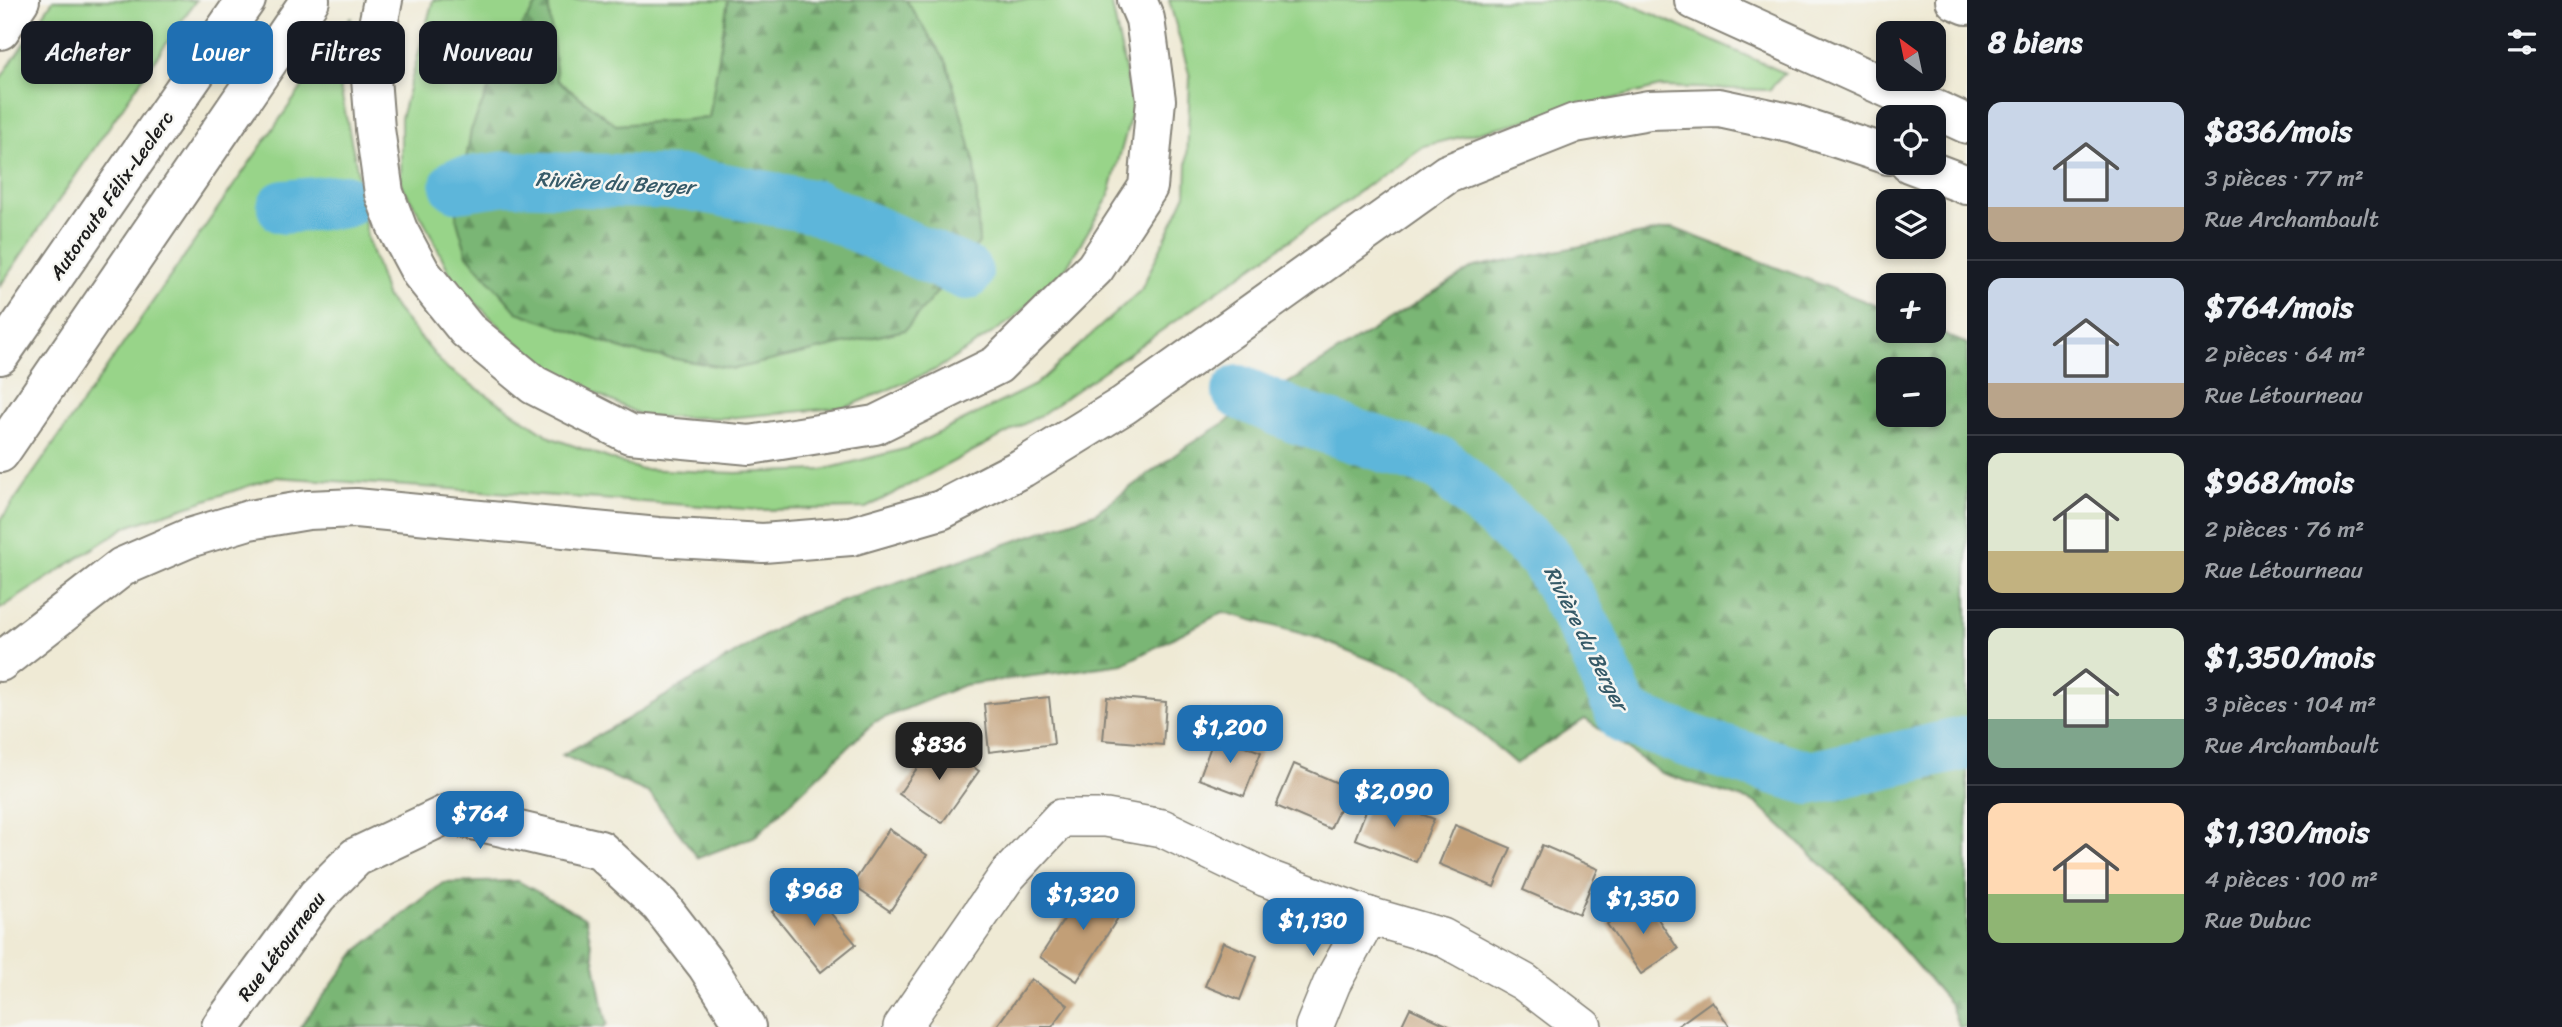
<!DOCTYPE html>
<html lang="fr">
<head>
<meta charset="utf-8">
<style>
	body { margin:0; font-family:Sriracha,sans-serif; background:#242831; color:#f1f3f6; height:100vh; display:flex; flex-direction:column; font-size:26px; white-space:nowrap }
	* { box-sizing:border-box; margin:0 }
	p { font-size:23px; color:#9ea1a6 }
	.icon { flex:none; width:38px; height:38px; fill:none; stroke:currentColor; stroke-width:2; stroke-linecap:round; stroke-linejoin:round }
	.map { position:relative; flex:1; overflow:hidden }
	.side { display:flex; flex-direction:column; background:#171b24; width:595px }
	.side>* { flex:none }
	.top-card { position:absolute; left:21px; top:21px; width:665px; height:63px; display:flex; gap:14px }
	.needle { width:46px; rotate:327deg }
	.fabs { position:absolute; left:1876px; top:21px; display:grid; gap:14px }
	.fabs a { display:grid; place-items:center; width:70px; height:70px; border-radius:14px; background:#171b24; box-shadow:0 4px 10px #0003; font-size:35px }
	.price { position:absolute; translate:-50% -60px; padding:0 16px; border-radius:14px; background:#1f6fb2; color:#fff; font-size:23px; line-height:46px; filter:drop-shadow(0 2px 4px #0008) }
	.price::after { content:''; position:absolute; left:50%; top:42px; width:21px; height:16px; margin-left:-10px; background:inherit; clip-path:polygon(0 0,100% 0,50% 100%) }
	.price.on { background:#222; color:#fff }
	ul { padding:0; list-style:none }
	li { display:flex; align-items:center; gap:21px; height:175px; padding:0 21px }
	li+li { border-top:2px solid #363941 }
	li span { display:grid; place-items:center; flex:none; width:196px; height:140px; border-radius:14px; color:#555 }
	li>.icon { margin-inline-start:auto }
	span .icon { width:84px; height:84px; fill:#fffc; stroke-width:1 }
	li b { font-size:30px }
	h2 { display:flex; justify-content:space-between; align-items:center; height:84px; padding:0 21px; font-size:30px }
	.tag { padding:0 24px; border-radius:14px; background:#171b24; box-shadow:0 4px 10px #0003; font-size:24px; line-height:63px }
	.tag.on { background:#1f6fb2; color:#fff }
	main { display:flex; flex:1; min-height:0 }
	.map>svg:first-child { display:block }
	.green { fill:#98d489; stroke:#5a7852; stroke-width:2 }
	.forest { fill:url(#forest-firs); stroke:#4b6948; stroke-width:2; fill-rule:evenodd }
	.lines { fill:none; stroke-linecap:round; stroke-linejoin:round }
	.river { stroke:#5db6da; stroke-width:54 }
	.building { fill:#c29f77 }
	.street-casing { stroke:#868378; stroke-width:40 }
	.secondary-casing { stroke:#868378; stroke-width:42 }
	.highway-casing { stroke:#868378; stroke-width:42 }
	.street { stroke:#fff; stroke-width:37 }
	.secondary { stroke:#fff; stroke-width:38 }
	.highway { stroke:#fff; stroke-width:38 }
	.labels { text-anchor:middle; stroke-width:5; stroke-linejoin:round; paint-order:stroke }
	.street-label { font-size:19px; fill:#1c1c1c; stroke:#f6f6f2 }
	.water-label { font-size:21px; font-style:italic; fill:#365a68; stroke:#f6f6f2 }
</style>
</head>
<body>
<main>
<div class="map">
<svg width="1967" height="1027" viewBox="0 0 1967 1027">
	<defs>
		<pattern id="forest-firs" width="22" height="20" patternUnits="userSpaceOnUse" patternTransform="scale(1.75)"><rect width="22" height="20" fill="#7ab675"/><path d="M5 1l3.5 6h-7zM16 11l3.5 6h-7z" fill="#63935f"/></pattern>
	</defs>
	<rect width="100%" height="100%" fill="#f6f6f2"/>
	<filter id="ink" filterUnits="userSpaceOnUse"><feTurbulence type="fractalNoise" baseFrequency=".0143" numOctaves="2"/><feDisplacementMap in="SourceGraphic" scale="14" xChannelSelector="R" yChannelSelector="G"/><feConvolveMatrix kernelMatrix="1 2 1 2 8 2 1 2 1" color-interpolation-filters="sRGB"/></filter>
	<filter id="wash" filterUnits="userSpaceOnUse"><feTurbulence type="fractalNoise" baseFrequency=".00686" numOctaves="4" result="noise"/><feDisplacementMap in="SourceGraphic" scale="28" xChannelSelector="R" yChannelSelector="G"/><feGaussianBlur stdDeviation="1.57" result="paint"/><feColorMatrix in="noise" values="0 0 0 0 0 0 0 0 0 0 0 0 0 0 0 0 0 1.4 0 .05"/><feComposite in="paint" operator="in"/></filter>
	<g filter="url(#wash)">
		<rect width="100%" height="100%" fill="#efead5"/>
		<g class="green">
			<polygon points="53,0 196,0 0,286 0,79"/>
			<polygon points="433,0 1111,0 1133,108 1108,198 1066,268 1012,320 937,369 847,407 727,418 645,417 572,382 514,340 454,282 424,221 401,185 401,118"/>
			<polygon points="1169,0 1621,0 1785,73 1769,90 1660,87 1424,146 1041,415 866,508 760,510 275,477 126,527 0,609 0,521 351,17 340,87 357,169 367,237 387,298 445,367 552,438 639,469 736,473 822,470 908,448 1035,385 1141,290 1186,194 1190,77"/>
		</g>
		<g class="forest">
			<polygon points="540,0 548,0 557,80 616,125 709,118 728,0 906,0 947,63 975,164 979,243 905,330 734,369 628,351 517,312 467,255 456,217 471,130 504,52"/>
			<path d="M 1673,228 L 1888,310 L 1888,331 L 1934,330 L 1967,344 L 1967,1027 L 1959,1027 L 1950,1004 L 1861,901 L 1756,803 L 1661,773 L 1585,719 L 1516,764 L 1416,678 L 1314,637 L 1223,612 L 1123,664 L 964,685 L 874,722 L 756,836 L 698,858 L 649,793 L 562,755 L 624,721 L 792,619 L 1095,513 L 1187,446 L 1474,267 ZM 1888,369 L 1934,369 L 1934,415 L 1888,415 Z"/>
			<polygon points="518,881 586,919 607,1024 603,1027 300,1027 358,950 443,883"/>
		</g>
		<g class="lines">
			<g class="river">
				<polyline points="457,185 507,178 686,183 816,207 966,273"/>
				<polyline points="284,207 344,201"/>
				<polyline points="1239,392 1295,416 1441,464 1545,557 1589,636 1624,717 1716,750 1810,778 1967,743"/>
			</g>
		</g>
		<g id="blocks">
			<g class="building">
				<polygon points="1049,697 1054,744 989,752 984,704"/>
				<polygon points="1107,697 1166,702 1163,745 1103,740"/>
				<polygon points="1215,735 1261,752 1244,796 1199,779"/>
				<polygon points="936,741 979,771 942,823 899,794"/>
				<polygon points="1294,764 1349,788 1330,829 1276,806"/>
				<polygon points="1372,795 1434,819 1416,862 1355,839"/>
				<polygon points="1455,825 1511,848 1494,887 1439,864"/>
				<polygon points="889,829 927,855 890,911 852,885"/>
				<polygon points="1542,845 1598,869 1579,914 1523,890"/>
				<polygon points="1088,882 1125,907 1077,981 1040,957"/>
				<polygon points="806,883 856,944 821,972 772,912"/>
				<polygon points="1644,898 1678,949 1641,974 1607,924"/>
				<polygon points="1223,942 1257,956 1240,1000 1205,986"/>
				<polygon points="1031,979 1068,1005 1052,1027 996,1027"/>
				<polygon points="1712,1001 1730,1027 1676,1027"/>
				<polygon points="1410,1008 1451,1027 1401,1027"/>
			</g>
		</g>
	</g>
	<g filter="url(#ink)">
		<use href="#blocks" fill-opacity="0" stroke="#868378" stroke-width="2"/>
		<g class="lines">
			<defs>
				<g id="street">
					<polyline points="902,1027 1007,876 1061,818 1106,818 1162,828 1266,878 1369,916 1442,937 1524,982 1583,1027"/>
					<polyline points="1314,1027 1332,983 1369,916"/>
				</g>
				<polyline id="secondary" points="221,1027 317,896 356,857 447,814 600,850 660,905 707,966 746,1027"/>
				<g id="highway">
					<polyline points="383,0 370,65 375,129 384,193 398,230 421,273 467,330 534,385 630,434 750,445 875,425 997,365 1095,268 1148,187 1156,100 1145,19 1137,0"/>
					<polyline points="1694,0 1967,124"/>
					<polyline points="1955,0 1967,5"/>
					<polyline points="0,30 20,0"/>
					<polyline points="1909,163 1967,185"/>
					<polyline points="0,355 246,0"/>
					<polyline points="0,453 310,0"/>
					<polyline points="0,662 122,567 189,538 249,520 308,510 356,508 658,537 763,543 851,536 941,510 1022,468 1124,405 1447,174 1575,123 1649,110 1719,108 1794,124 1888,155"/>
				</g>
			</defs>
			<use href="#street" class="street-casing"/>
			<use href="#secondary" class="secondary-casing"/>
			<use href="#highway" class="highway-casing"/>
			<use href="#street" class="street"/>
			<use href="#secondary" class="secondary"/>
			<use href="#highway" class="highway"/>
		</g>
	</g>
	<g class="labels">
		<g class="street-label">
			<text transform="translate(111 195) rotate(-55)" y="7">Autoroute Félix-Leclerc</text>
			<text transform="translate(281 946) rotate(-53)" y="7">Rue Létourneau</text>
		</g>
		<g class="water-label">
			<text transform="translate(615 183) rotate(3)" y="7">Rivière du Berger</text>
			<text transform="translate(1586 638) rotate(63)" y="7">Rivière du Berger</text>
		</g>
	</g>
</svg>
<div class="fabs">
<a><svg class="needle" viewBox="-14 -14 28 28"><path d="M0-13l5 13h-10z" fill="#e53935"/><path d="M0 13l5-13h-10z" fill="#9ea1a6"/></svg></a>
<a><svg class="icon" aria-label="locate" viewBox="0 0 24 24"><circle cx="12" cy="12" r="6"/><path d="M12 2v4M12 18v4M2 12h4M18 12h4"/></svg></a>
<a><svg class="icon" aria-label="layers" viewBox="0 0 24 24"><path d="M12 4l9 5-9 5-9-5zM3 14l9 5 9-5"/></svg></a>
<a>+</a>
<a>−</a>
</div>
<b class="price" style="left:1230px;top:765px">$1,200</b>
<b class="price on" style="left:939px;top:782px">$836</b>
<b class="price" style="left:1394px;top:829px">$2,090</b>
<b class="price" style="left:480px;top:851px">$764</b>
<b class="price" style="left:814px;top:928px">$968</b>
<b class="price" style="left:1083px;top:932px">$1,320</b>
<b class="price" style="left:1643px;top:936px">$1,350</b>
<b class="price" style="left:1313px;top:958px">$1,130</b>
<div class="top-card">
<a class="tag">Acheter</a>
<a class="tag on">Louer</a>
<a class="tag">Filtres</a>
<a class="tag">Nouveau</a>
</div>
</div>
<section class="side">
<h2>8 biens<svg class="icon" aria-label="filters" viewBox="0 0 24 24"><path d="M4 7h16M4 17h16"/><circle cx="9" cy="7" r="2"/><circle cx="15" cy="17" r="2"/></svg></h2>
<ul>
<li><span style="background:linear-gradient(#c9d6e8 75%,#b9a48a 0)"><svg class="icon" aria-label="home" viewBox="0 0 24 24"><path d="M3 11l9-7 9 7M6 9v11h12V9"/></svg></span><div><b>$836/mois</b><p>3 pièces · 77 m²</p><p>Rue Archambault</p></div></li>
<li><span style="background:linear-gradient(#c9d6e8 75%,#b9a48a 0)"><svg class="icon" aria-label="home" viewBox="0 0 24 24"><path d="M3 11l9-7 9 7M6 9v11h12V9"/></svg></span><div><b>$764/mois</b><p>2 pièces · 64 m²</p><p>Rue Létourneau</p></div></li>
<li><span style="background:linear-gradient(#dfe7d0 70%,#c2b280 0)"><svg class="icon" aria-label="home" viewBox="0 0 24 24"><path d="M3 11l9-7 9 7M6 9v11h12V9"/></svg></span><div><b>$968/mois</b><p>2 pièces · 76 m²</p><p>Rue Létourneau</p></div></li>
<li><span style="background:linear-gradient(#dfe7d0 65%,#7fa58c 0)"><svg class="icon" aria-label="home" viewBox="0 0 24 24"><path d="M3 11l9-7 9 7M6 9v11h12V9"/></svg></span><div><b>$1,350/mois</b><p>3 pièces · 104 m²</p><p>Rue Archambault</p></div></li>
<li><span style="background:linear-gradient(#ffd9b3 65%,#8fb573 0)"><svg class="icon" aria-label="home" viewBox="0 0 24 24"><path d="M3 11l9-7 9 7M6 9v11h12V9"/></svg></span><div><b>$1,130/mois</b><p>4 pièces · 100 m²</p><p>Rue Dubuc</p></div></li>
</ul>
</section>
</main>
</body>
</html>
